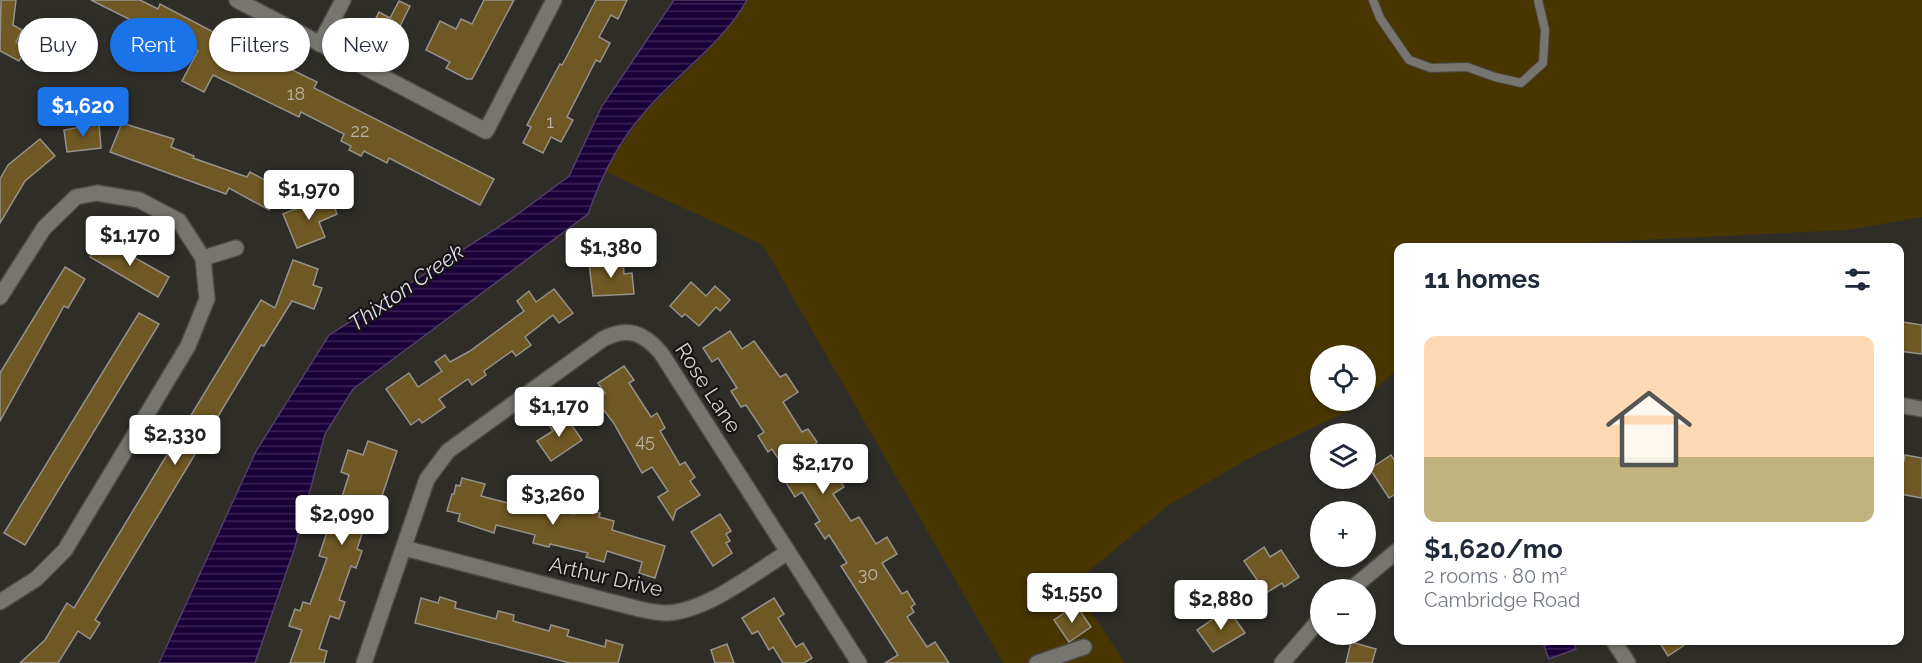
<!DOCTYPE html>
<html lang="en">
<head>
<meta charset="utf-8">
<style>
	body { margin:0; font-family:Raleway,sans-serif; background:#f2f2f3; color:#1f2937; height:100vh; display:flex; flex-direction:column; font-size:22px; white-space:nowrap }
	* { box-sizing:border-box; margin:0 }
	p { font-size:20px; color:#747a83 }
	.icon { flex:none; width:33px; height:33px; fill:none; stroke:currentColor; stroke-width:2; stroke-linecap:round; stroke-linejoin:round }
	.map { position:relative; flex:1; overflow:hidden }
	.drawer { position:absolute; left:1394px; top:243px; width:510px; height:402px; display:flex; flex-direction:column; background:#fff; border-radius:12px; box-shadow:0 2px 4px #0004 }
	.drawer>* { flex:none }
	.hud { position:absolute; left:18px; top:18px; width:570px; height:54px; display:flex; gap:12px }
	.tools { position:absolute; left:1310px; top:345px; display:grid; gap:12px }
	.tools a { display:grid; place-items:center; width:66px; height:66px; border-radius:50%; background:#fff; box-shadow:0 2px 4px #0004; font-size:30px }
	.price { position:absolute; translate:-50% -51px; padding:0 14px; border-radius:6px; background:#fff; color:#222; font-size:20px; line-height:39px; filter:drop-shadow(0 2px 3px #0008) }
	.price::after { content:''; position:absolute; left:50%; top:36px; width:18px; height:14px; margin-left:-9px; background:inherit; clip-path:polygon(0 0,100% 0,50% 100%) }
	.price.selected { background:#1a73e8; color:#fff }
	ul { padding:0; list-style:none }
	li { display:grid; align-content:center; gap:12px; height:318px; padding:0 30px }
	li+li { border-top:2px solid #e0e1e3 }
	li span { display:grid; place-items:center; height:186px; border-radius:12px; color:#555 }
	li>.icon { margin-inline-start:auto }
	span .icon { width:108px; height:108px; fill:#fffc; stroke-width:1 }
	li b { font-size:26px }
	h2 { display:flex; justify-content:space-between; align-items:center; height:72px; padding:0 30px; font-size:26px }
	.chip { padding:0 21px; border-radius:27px; background:#fff; box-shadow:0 2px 4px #0004; font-size:21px; line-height:54px }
	.chip.selected { background:#1a73e8; color:#fff }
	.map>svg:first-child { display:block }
	.green { fill:#483500 }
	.water { fill:url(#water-rules); stroke:#523f66; stroke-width:1.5 }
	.building { fill:#6f5823; stroke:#95928c; stroke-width:1.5 }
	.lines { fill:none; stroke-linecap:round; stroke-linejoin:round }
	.service-casing { stroke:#4c4a46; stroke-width:10 }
	.minor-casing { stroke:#4c4a46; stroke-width:18 }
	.service { stroke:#77756f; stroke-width:8 }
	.minor { stroke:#77756f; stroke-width:15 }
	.labels { text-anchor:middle; stroke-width:4.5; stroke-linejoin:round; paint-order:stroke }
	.number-label { font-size:18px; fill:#bbb4a4 }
	.street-label { font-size:21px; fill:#d4d2cf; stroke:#161513 }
	.water-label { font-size:22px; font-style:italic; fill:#ddd7ee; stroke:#161513 }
</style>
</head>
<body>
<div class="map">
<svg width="1922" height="663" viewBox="0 0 1922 663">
	<defs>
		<pattern id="water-rules" width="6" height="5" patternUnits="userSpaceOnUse" patternTransform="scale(1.5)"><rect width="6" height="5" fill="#1a0039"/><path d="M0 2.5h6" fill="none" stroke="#3a2455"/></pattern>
	</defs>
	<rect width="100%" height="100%" fill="#2f2d28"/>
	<polygon class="green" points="747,0 1922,0 1922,217 1847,230 1539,245 1536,248 1398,248 1398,368 1365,399 1365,356 1320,356 1320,400 1364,401 1359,406 1253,456 1169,505 1073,584 1125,663 1003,663 763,245 604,171 644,113 703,56"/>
	<g class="water">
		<path d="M 674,0 L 747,0 C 722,45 676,74 644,113 C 618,142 601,177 588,214 L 353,389 L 325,434 L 295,547 L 255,663 L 159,663 L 256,451 L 329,335 L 514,217 L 569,176 L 602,106 Z"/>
		<polygon points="1560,641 1573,641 1576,649 1549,659 1544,646"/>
	</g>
	<g class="building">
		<polygon points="1,0 16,0 13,25 22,30 16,42 26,47 19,61 0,51"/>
		<polygon points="91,0 140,0 158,9 160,4 259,56 260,54 317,82 314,88 494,179 480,205 389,158 387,163 364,151 361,156 349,150 351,146 341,141 344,134 301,112 299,117 213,75 204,92 182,81 198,51 174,39 164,59 132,43 141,25"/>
		<polygon points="484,0 514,0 472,79 467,79 446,68 450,62 426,50 440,21 456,29 461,19 472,24"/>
		<polygon points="596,0 627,0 618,19 611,15 599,37 610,43 600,62 596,60 567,117 573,120 561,142 551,137 543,153 523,143 531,127 527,125 560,64 562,65 567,56"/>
		<polygon points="399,1 410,6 393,40 372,26 379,12 390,18"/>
		<polygon points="122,123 174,139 171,147 194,156 193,158 247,177 250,172 281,189 269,210 229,188 226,194 110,152"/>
		<polygon points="99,124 101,148 67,152 64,130"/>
		<polygon points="40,139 55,156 25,181 0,223 0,179 8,165"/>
		<polygon points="330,195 337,214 319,222 325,237 297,248 283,214"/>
		<polygon points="100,238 169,277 158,297 90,257"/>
		<polygon points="293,260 318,269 313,285 322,288 314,309 292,301 264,346 261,345 95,620 100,623 90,639 78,631 58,663 20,663 45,640 67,603 74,608 261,300 275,308"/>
		<polygon points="623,260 624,274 632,273 634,294 593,296 589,263"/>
		<polygon points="65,267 85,279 68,308 64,306 0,421 0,373"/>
		<polygon points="691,282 706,296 715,286 730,300 720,311 716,307 699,326 685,314 682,317 670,306"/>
		<polygon points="554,289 573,313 559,323 553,315 525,337 531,345 516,356 512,351 484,371 486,375 472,385 468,379 439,399 445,407 422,423 419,419 411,425 386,389 409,373 418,387 442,371 435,362 445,355 450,362 470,351 524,311 517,301 529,291 536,302"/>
		<polygon points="139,313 159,324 25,545 4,533"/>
		<polygon points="1903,322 1922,325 1922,354 1899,351"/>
		<polygon points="730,331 742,349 754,341 780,377 786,374 798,392 783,402 802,432 808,429 817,442 814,445 831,472 834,470 844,487 833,494 851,521 859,517 876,544 887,537 897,554 882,563 902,594 907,591 915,604 911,607 914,612 907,617 927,647 935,642 949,663 885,663 898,655 841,566 847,563 829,535 825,539 815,524 820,521 802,492 795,497 785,481 791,478 772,449 768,452 758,436 764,432 746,405 741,407 731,391 737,388 718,358 712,362 703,348"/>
		<polygon points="624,366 634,380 629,383 651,417 657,413 665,428 660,431 680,465 685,462 695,477 690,481 700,495 676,510 673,520 658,497 668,491 652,467 642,473 613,422 595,399 605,393 598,383"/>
		<polygon points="564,414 582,440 551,461 537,441 553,431 549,425"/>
		<polygon points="368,441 397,451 385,487 374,518 368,516 357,549 362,551 356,568 351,566 339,600 345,602 339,619 330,616 319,649 327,651 324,663 290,663 302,630 289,626 295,609 300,611 303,602 310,604 327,558 319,556 328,529 321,526 328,507 334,509 336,505 339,506 349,475 341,472 348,450 363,455"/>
		<polygon points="1391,455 1398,466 1398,492 1389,498 1370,469"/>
		<polygon points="1905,455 1922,458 1922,498 1900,494 1899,460 1904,461"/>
		<polygon points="462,478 485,484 481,496 519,506 521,495 549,502 547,508 574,514 576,507 600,513 599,517 614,521 612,530 665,546 655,578 639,573 642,562 607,551 604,562 586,557 588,553 550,544 549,547 533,543 535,535 496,525 494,533 458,521 460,514 447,511 452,494 454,494 456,485 460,486"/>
		<polygon points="720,514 731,531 726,534 730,541 726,543 732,553 713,566 691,532"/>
		<polygon points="1264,547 1270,557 1281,550 1299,577 1284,587 1282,583 1266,593 1244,561"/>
		<polygon points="440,597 456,602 455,608 496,619 498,611 514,615 513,621 549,631 551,625 569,630 567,636 605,647 606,640 623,645 618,663 570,663 415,623 421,598 438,603"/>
		<polygon points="774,598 784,614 778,618 796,647 803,643 812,658 804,663 783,663 773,647 769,650 758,631 752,634 742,618"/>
		<polygon points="1076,605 1091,627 1069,642 1054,620"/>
		<polygon points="1228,609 1245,633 1213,652 1197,630"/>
		<polygon points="1658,640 1692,640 1668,656"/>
		<polygon points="1351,642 1376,649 1372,663 1346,663"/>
		<polygon points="727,644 734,663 715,663 711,650"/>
	</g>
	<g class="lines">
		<defs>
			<polyline id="service" points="1373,0 1380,18 1409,60 1431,68 1467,67 1495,77 1521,83 1543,63 1545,30 1538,0"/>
			<g id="minor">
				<polyline points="237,0 486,131 554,0"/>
				<polyline points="320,44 343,0"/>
				<polyline points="203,258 236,248"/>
				<polyline points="0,297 44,228 76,197 97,193 139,200 179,221 203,258 207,299 188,346 65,550 36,579 0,602"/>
				<polyline points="1899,405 1922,409"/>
				<path d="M 404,548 L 639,609 C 648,611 658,613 667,613 C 707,611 754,573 788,552"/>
				<polyline points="1350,590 1398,550"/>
				<polyline points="1613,640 1628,663"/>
				<path d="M 364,663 L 427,479 L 448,451 L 603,339 C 628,326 644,333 661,353 L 859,663"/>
				<polyline points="1037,663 1084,647"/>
				<polyline points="1282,663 1320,619"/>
			</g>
		</defs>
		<use href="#service" class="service-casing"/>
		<use href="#minor" class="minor-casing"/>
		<use href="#service" class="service"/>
		<use href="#minor" class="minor"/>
	</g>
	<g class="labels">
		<g class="number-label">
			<text x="296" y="100">18</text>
			<text x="550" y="128">1</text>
			<text x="360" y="137">22</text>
			<text x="645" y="447">45</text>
			<text x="868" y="580">30</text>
		</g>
		<g class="street-label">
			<text transform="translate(708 388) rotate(57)" y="7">Rose Lane</text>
			<text transform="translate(606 577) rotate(13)" y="7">Arthur Drive</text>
		</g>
		<g class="water-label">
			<text transform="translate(406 287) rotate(-35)" y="8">Thixton Creek</text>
		</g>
	</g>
</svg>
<div class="tools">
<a><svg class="icon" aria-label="locate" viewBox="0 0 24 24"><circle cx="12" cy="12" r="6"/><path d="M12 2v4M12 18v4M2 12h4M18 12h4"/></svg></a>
<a><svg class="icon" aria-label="layers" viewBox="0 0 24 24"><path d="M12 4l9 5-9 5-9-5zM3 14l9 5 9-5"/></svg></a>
<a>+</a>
<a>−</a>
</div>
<b class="price selected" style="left:83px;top:138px">$1,620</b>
<b class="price" style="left:309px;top:221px">$1,970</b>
<b class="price" style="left:130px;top:267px">$1,170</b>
<b class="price" style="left:611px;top:279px">$1,380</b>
<b class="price" style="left:559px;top:438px">$1,170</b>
<b class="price" style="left:175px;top:466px">$2,330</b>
<b class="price" style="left:823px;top:495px">$2,170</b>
<b class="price" style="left:553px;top:526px">$3,260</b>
<b class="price" style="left:342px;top:546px">$2,090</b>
<b class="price" style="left:1072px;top:624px">$1,550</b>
<b class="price" style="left:1221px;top:631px">$2,880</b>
<div class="hud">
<a class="chip">Buy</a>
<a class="chip selected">Rent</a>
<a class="chip">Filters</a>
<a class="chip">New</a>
</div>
<section class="drawer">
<h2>11 homes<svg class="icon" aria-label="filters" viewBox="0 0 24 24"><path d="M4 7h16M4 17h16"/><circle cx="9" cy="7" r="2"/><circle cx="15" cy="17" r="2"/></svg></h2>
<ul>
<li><span style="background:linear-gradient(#ffd9b3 65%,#c2b280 0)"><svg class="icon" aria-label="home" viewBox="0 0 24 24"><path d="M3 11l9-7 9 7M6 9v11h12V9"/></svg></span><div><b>$1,620/mo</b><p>2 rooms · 80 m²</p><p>Cambridge Road</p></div></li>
</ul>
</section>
</div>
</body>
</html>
